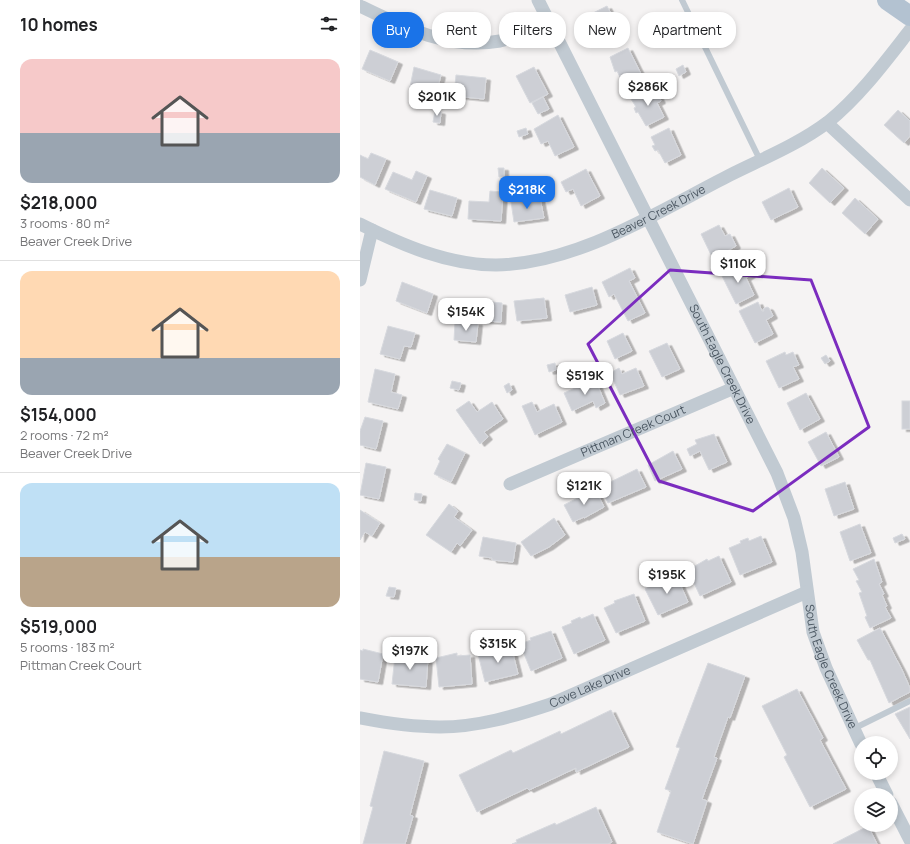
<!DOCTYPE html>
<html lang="en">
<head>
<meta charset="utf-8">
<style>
	body { margin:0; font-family:Manrope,sans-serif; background:#f6f6f6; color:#202124; height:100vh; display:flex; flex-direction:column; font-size:15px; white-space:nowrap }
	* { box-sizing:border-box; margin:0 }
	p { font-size:13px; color:#757577 }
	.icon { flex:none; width:22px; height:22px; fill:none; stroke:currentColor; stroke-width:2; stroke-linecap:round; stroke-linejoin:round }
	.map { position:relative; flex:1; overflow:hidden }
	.drawer { display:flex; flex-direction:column; background:#fff; width:360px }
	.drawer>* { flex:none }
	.top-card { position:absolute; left:12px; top:12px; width:380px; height:36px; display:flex; gap:8px }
	.buttons { position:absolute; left:494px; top:736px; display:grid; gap:8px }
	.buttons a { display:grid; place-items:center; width:44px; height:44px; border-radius:50%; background:#fff; box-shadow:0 2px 6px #0003; font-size:20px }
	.price { position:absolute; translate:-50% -34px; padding:0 9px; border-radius:8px; background:#fff; color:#222; font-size:13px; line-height:26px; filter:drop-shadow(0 1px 2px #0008) }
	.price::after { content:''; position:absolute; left:50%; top:24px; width:12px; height:9px; margin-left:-6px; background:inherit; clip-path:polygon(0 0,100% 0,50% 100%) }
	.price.selected { background:#1a73e8; color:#fff }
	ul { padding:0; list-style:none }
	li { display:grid; align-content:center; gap:8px; height:212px; padding:0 20px }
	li+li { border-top:1px solid #e0e0e0 }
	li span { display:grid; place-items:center; height:124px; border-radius:12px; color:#555 }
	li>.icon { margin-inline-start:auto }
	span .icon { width:72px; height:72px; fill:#fffc; stroke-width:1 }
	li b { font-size:17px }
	h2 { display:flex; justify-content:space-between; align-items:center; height:48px; padding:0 20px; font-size:17px }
	.chip { padding:0 14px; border-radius:16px; background:#fff; box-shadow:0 2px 6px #0003; font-size:14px; line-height:36px }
	.chip.selected { background:#1a73e8; color:#fff }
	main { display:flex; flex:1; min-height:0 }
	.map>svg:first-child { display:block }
	.building { fill:#cdcfd5; stroke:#d7d9de; filter:url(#shadow) }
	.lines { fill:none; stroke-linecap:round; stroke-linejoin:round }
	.service { stroke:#c1cad2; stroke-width:6 }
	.minor { stroke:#c1cad2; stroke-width:13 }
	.primary { stroke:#b3c2d1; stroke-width:20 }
	.marked { fill:none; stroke:#7b2cbf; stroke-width:3; stroke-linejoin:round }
	.labels { text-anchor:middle; stroke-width:3; stroke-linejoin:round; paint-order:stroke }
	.street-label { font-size:12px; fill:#4a5661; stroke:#fff }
</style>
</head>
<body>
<main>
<section class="drawer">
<h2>10 homes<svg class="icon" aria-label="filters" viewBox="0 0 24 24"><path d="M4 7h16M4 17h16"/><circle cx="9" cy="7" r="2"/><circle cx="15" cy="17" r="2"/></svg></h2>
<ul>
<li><span style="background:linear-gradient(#f6c9c9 60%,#9aa5b1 0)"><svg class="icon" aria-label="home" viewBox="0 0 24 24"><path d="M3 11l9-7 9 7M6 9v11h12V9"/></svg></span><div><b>$218,000</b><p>3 rooms · 80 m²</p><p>Beaver Creek Drive</p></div></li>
<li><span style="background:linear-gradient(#ffd9b3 70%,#9aa5b1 0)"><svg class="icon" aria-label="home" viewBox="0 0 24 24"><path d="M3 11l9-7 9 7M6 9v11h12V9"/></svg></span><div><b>$154,000</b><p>2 rooms · 72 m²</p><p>Beaver Creek Drive</p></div></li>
<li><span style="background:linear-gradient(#bfe0f5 60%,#b9a48a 0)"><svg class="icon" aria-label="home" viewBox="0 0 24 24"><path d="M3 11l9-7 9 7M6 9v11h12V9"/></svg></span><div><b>$519,000</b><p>5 rooms · 183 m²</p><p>Pittman Creek Court</p></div></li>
</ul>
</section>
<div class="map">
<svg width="550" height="844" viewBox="0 0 550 844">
	<defs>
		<filter id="shadow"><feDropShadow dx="4.5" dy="2.5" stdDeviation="0" flood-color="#0004"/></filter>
	</defs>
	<rect width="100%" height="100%" fill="#f5f3f3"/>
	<g class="building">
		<polygon points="247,6 261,33 242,42 229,15"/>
		<polygon points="268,48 282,76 264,85 257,71 255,72 250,57"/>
		<polygon points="10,50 38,62 30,81 2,69"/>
		<polygon points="323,65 326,72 319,76 316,69"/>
		<polygon points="54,67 81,75 74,102 63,99 65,91 50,87"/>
		<polygon points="174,67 188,94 170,103 156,76"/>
		<polygon points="96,75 126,78 124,99 94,96"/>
		<polygon points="289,89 290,91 295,89 301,101 297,103 304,117 286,126 278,112 276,113 274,108 276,107 271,99"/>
		<polygon points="183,97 189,109 178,114 172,103"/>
		<polygon points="538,110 550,121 550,136 544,143 524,125"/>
		<polygon points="75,111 81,112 80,123 73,122"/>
		<polygon points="198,115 214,147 195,156 188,141 181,144 174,129"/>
		<polygon points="166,128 168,134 159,137 157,131"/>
		<polygon points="309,128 321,155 305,163 298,150 295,151 292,146 295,145 291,137"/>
		<polygon points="11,153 26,159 15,185 0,177 0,155 8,159"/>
		<polygon points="138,168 144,168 144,177 139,177"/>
		<polygon points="462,168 484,188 470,203 449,183"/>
		<polygon points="226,169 240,196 221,206 213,189 206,192 201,182"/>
		<polygon points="56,171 67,176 56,202 25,189 33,172 52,180"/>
		<polygon points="429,188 438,207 411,220 402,202"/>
		<polygon points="70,190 97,198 92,216 64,209"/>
		<polygon points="130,191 143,192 141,221 108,219 109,201 129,202"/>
		<polygon points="180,198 184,218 154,222 151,202"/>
		<polygon points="495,198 518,219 505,234 482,213"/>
		<polygon points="359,225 365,236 370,234 376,246 353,259 341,234"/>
		<polygon points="379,266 382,271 388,268 391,275 386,278 394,295 376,304 361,274"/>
		<polygon points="270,268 275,278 269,281 285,313 268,321 254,294 249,297 242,282"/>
		<polygon points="42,282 73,294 67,313 36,301"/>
		<polygon points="232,287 237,305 210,312 205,295"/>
		<polygon points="184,298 187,318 157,321 154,301"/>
		<polygon points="112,300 142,303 141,322 111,320"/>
		<polygon points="398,302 402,311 404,311 403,309 407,307 409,308 413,316 406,320 413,334 395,343 379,311"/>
		<polygon points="95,322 118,323 116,342 94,340"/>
		<polygon points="28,326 55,333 51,347 44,346 40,359 20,354"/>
		<polygon points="263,333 272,351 255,359 247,341"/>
		<polygon points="307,343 320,369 302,377 289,351"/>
		<polygon points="425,352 426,355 433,352 439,365 433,367 439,379 419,388 406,361"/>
		<polygon points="466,355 470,361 465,364 461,358"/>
		<polygon points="195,363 196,370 189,372 187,365"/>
		<polygon points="259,368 262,374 276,368 284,386 260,395 250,373"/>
		<polygon points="15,369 35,374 31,392 42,395 38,409 8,402"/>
		<polygon points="235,379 245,403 236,408 233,401 212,411 204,393"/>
		<polygon points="92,381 101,383 99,390 90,388"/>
		<polygon points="149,383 152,390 147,393 144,386"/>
		<polygon points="446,393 460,419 440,430 427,403"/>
		<polygon points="109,401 117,412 132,402 143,419 124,432 128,437 120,444 96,410"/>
		<rect x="542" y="401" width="8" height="28"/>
		<polygon points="172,402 177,412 194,404 202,422 175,435 162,406"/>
		<polygon points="5,417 23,421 16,449 0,445 0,431"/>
		<polygon points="466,432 479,457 461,466 448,442"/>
		<polygon points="354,434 367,462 349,470 340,451 330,456 327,449 337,444 335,440"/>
		<polygon points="87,444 105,453 91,482 74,474 80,461 78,459"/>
		<polygon points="313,451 322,469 295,481 288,465"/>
		<polygon points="6,463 26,467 19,499 0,495"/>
		<polygon points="277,469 286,487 248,503 240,487"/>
		<polygon points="485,482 494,509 474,516 465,489"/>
		<polygon points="235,489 244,507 224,518 224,517 213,522 204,505"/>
		<polygon points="55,493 62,494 61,501 54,500"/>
		<polygon points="89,504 98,511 94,517 112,530 100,546 97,543 91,552 66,535"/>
		<polygon points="0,510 20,523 12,536 5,532 0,540"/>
		<polygon points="194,518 205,535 189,547 171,556 161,542"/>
		<polygon points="500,524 511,553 490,561 480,532"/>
		<polygon points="542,534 545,539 535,543 533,538"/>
		<polygon points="401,536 412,562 380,575 369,548 381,543 380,541 388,538 389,541"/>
		<polygon points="123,537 156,543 153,562 132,560 132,558 119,556"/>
		<polygon points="359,556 371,582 340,596 328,570 347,559 348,561"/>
		<polygon points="514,559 522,582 519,584 524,594 522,595 527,606 525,607 531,618 510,628 505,617 507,616 499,593 502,592 496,581 499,580 493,569"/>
		<polygon points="316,575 328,602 298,615 285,589 297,583 296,581 303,578 304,580"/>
		<polygon points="29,587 36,588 34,597 26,596"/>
		<polygon points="274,594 285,621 256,633 244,608 255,603 254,601"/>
		<polygon points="233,614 245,640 214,654 202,627 212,623 211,621 220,617 221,619"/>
		<polygon points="520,628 542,670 550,688 550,692 529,703 510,660 508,660 497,640"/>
		<polygon points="191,631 202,658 171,671 160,644 171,640 170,638"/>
		<polygon points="151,646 158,674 125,682 118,654 138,647 139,649"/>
		<polygon points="3,649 23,654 18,682 0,679 0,650 3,651"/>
		<polygon points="97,653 97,656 110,655 112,684 79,687 76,658"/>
		<polygon points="47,654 56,655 55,657 68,658 66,687 32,684 35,656 47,657"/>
		<polygon points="348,663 385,676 370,718 368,717 354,757 357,758 342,799 347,801 333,844 297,832 311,791 305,789 320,748 316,747"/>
		<polygon points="437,689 463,738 460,740 486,789 450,807 424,757 427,755 402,706"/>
		<polygon points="550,707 550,739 535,714"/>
		<polygon points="251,710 269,747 216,772 216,768 169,790 167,788 117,812 99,775 151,750 153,753 200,731 201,734"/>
		<polygon points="24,751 64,761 50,815 53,816 45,844 3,844 13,807 10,806"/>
		<polygon points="236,807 252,842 248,844 152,844 157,842 156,840 195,823 196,825"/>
		<polygon points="508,826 517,844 473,844"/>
	</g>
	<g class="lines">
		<g class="service">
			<polyline points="322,0 400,160"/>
			<polyline points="493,729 550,701"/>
		</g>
		<g class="minor">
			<path id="s1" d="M 178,0 L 417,473 L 434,518 L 442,552 L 453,632 L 466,668 L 501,744"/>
			<path d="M 0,6 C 45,28 89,50 140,41 C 157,37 174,30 190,23"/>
			<polyline points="467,123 550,200"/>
			<path id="s2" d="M 0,224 C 42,245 88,265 136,265 C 217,264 299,211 370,175 C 402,159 439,144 468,122 C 500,96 525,62 550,30"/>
			<polyline points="0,280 12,230"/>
			<path id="s3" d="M 150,484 L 374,388"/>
			<path id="s4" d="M 0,718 C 26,723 53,727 80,727 C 118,727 155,716 191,704 L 447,592"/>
			<polyline points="516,773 527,795"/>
			<polyline points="531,803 550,840"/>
		</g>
		<polyline class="primary" points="527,0 550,16"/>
	</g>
	<path class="marked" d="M 310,270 L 451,280 L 509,427 L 393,511 L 299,481 L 228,344 Z"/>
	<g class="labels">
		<g class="street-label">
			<text dy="4" stroke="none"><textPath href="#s2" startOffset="316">Beaver Creek Drive</textPath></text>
			<text dy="4" stroke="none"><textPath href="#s1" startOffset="408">South Eagle Creek Drive</textPath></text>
			<text dy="4" stroke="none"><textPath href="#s3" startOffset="134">Pittman Creek Court</textPath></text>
			<text dy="4" stroke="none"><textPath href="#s1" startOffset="732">South Eagle Creek Drive</textPath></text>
			<text dy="4" stroke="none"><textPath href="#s4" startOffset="237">Cove Lake Drive</textPath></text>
		</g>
	</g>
</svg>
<div class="buttons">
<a><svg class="icon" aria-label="locate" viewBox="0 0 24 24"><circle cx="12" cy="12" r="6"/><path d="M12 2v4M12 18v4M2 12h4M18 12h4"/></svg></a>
<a><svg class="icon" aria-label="layers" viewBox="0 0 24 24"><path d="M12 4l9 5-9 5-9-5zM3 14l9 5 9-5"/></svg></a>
</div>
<b class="price" style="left:288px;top:107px">$286K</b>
<b class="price" style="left:77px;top:117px">$201K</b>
<b class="price selected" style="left:167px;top:210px">$218K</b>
<b class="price" style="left:378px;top:284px">$110K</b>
<b class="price" style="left:106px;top:332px">$154K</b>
<b class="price" style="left:225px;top:396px">$519K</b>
<b class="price" style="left:224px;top:506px">$121K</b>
<b class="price" style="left:307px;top:595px">$195K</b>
<b class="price" style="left:138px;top:664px">$315K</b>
<b class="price" style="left:50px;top:671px">$197K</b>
<div class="top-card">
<a class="chip selected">Buy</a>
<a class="chip">Rent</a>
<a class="chip">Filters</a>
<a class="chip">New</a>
<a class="chip">Apartment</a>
</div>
</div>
</main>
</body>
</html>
